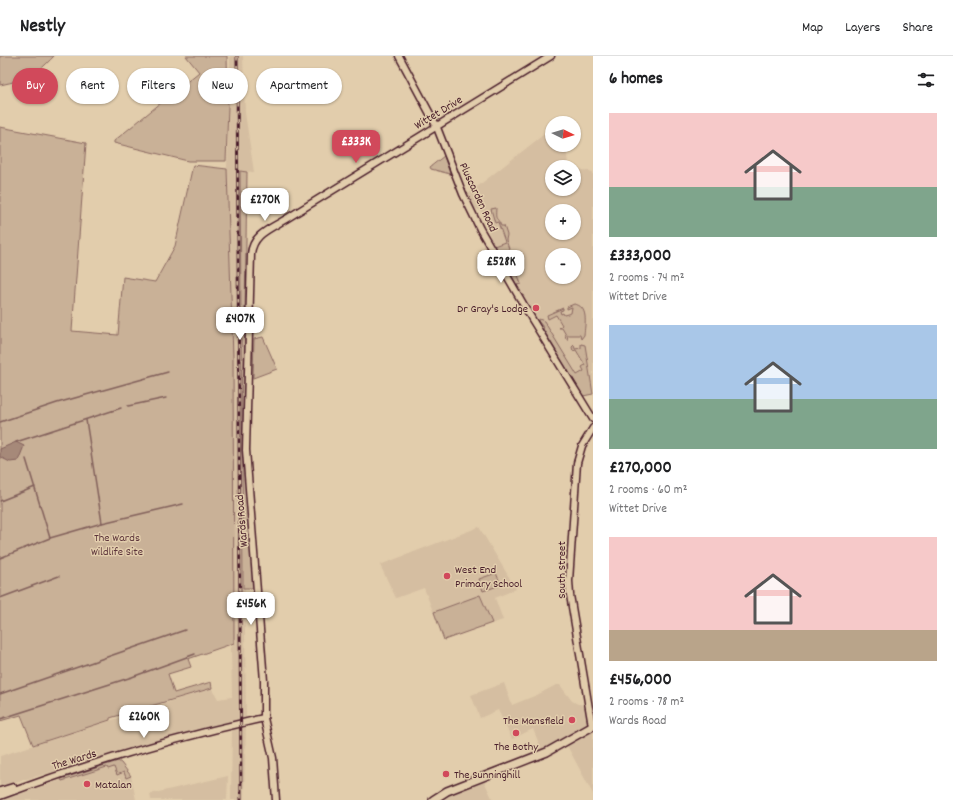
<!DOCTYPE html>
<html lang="en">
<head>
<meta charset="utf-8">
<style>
	body { margin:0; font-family:Dekko,sans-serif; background:#f2f2f2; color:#202124; height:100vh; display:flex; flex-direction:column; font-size:15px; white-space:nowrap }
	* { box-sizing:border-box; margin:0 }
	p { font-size:13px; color:#757577 }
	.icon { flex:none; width:22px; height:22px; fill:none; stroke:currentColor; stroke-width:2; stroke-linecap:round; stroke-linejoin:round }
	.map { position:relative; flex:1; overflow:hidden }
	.panel { display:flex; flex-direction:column; background:#fff; width:360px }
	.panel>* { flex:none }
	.banner { position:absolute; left:12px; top:12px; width:380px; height:36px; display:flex; gap:8px }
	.needle { width:26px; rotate:95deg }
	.fabs { position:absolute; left:545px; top:60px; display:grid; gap:8px }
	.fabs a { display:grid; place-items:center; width:36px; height:36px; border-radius:50%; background:#fff; box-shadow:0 1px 3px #0004; font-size:20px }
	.price { position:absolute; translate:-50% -34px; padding:0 9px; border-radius:8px; background:#fff; color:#222; font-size:13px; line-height:26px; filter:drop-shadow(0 1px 2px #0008) }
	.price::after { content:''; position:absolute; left:50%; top:24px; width:12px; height:9px; margin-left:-6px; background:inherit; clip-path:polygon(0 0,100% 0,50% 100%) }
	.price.active { background:#d1495b; color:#fff }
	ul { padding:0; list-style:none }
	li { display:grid; align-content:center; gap:8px; height:212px; padding:0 16px }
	li span { display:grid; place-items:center; height:124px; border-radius:0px; color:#555 }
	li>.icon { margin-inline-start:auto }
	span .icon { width:72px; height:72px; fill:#fffc; stroke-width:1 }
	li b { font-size:17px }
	h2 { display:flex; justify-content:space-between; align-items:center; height:48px; padding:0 16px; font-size:17px }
	.pill { padding:0 14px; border-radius:18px; background:#fff; box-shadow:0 1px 3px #0004; font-size:14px; line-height:36px }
	.pill.active { background:#d1495b; color:#fff }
	header { display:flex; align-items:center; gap:24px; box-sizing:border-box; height:56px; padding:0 20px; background:#fff; border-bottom:1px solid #e0e0e0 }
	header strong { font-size:19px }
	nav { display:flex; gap:22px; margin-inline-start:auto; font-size:14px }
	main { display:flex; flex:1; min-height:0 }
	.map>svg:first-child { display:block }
	.built { fill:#d5bea1; fill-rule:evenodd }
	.green { fill:#c9b197; stroke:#8a6861 }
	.water { fill:#a68979; stroke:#815f5a }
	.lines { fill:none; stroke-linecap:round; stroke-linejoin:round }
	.stream { stroke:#815f5a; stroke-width:1.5 }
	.secondary-casing { stroke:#4a1f2b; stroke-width:9 }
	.primary-casing { stroke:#4a1f2b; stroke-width:10 }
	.secondary { stroke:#e2cdac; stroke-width:6 }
	.primary { stroke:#e2cdac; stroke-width:7 }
	.rail-casing { stroke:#4a1f2b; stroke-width:3 }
	.rail { stroke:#e2cdac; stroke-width:1.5; stroke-dasharray:4.5; stroke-linecap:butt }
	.poi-dot { fill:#d1495b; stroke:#e2cdac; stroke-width:1.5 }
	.labels { text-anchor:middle; stroke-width:3; stroke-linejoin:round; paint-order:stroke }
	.street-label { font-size:12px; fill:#4a1f2b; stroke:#e2cdac }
	.poi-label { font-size:12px; fill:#4a1f2b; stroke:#e2cdac; text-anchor:start }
	.park-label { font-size:12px; fill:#5d353b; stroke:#e2cdac }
</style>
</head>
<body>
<header>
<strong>Nestly</strong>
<nav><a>Map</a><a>Layers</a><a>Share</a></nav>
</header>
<main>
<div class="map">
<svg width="593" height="744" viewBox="0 0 593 744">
	<rect width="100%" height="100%" fill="#e2cdac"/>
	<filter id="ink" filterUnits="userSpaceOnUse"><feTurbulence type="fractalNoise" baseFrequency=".025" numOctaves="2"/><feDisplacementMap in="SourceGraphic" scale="8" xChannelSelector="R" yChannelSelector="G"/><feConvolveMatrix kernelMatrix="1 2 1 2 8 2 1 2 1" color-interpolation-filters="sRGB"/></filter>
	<g filter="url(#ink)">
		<g class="built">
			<polygon points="230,0 243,0 245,57 254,116 240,115 246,666 244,744 231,744 232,669 0,730 0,700 212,632 218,643 232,641 231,592 234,587 233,302 227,113"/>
			<path d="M 552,72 L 552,89 L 566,89 L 568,109 L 571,111 L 552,111 L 552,133 L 574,133 L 574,112 L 593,116 L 593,338 L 583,340 L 494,190 L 480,154 L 475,153 L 468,138 ZM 552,155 L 574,155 L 574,177 L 552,177 ZM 552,199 L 574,199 L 574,221 L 552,221 Z"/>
			<polygon points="479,471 516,533 495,542 503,564 444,584 424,532 396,542 380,509"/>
			<polygon points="504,627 512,649 537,639 556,629 560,629 572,645 578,648 587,649 593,673 593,738 564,684 542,695 533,673 512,683 498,654 480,662 471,639"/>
			<polygon points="118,705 121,707 131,720 136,744 1,744"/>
			<polygon points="228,720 227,744 151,744 150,738"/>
			<polygon points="483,723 493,744 437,744 445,738"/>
		</g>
		<g class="green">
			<path d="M 0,0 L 54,0 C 34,21 28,23 0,29 Z"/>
			<polygon points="186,0 227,0 228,51 226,105 188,105 114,87 114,85 199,16"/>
			<polygon points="0,71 86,87 72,275 118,279 123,221 155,226 175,190 193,109 227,113 233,302 234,587 188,603 191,611 168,618 174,637 211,626 212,632 110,662 110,664 33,689 21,659 0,665"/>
			<polygon points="444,100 450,118 431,113 430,111"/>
			<polygon points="240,115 247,116 243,394 254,532 243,532"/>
			<path d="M 496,152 C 495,167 497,159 501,170 L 504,170 L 507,179 L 506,184 L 521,228 L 517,229 L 494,190 L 505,186 L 498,166 L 495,167 L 491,153 Z"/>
			<path d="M 574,248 C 589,250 585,268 584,279 L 581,283 L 580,279 L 568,279 L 567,284 L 565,282 L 566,279 L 562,272 L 559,272 L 562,269 L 556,259 L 548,263 L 547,259 L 563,252 L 563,254 L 560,255 L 561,258 L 563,257 L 564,259 L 571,257 L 572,251 L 567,253 L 567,251 Z"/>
			<polygon points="539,263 544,265 577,319 584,315 582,311 585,309 576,294 573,295 572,291 574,289 575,293 581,292 581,288 585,289 593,338 583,340 543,273 544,272 538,265"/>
			<polygon points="263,281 277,313 253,322 254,283"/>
			<polygon points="496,517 501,529 483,535 479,523"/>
			<polygon points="480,539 492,567 444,584 434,556"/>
			<polygon points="118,705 121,707 131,720 126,722 124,716 117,719 114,711 108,713 107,711 62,725 61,723"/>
		</g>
		<polygon class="water" points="16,386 24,390 18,405 10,406 0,401 0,393"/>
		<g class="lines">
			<g class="stream">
				<polyline points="128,350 166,342"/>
				<polyline points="86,364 102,467"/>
				<polyline points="0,366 57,347 168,316"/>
				<polyline points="16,386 121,352"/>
				<polyline points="26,403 50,482"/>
				<polyline points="0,445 35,431"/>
				<polyline points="0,502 50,482 102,467 183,448"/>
				<polyline points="0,542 59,520"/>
				<polyline points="0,638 185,574"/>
				<polyline points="0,663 132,621 195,598"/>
			</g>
			<defs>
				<g id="secondary">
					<polyline points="399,0 436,69 463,138 480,173 533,265 593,363"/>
					<polyline points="592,670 570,539 569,525 577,407 582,390 593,372"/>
					<polyline points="0,735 13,731"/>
					<path d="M 0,740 C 86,708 174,682 264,662"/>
					<path d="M 276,744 L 273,702 L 264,662 L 264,625 L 246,394 L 251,198 C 253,178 270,173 286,163 L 551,0"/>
				</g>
				<polyline id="primary" points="433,744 447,735 547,696 593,670"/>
			</defs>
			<use href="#secondary" class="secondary-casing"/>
			<use href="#primary" class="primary-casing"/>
			<use href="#secondary" class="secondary"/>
			<use href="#primary" class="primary"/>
			<defs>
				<polyline id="rail" points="237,0 241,744"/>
			</defs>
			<use href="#rail" class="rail-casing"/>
			<use href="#rail" class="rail"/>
		</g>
	</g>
	<g class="poi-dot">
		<circle cx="536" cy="252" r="4"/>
		<circle cx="447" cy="520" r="4"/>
		<circle cx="572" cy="664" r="4"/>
		<circle cx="516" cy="677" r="4"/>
		<circle cx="446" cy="718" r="4"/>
		<circle cx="87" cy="728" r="4"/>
	</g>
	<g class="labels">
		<g class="street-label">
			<text transform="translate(438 56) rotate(-31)" y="4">Wittet Drive</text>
			<text transform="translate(479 141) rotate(65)" y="4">Pluscarden Road</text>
			<text transform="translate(241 465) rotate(-95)" y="4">Wards Road</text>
			<text transform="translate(561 514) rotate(-90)" y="4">South Street</text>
			<text transform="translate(74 703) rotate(-17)" y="4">The Wards</text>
		</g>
		<g class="poi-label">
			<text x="528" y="256" text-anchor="end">Dr Gray's Lodge</text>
			<text x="455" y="517">West End<tspan x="455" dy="14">Primary School</tspan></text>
			<text x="564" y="668" text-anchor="end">The Mansfield</text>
			<text x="516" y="694" text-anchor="middle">The Bothy</text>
			<text x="454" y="722">The Sunninghill</text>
			<text x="95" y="732">Matalan</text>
		</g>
		<g class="park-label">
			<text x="117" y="485">The Wards<tspan x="117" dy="14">Wildlife Site</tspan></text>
		</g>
	</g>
</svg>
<div class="fabs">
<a><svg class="needle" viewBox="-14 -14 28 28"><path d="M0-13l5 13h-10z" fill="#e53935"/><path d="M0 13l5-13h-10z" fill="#757577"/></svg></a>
<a><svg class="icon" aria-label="layers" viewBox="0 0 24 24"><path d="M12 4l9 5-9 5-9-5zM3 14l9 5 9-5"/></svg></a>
<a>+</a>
<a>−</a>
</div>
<b class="price active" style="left:356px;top:108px">£333K</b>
<b class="price" style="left:265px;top:166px">£270K</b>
<b class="price" style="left:501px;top:228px">£528K</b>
<b class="price" style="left:240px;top:285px">£407K</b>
<b class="price" style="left:251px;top:570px">£456K</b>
<b class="price" style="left:144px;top:683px">£260K</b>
<div class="banner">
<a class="pill active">Buy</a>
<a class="pill">Rent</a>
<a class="pill">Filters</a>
<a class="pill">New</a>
<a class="pill">Apartment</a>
</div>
</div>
<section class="panel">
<h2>6 homes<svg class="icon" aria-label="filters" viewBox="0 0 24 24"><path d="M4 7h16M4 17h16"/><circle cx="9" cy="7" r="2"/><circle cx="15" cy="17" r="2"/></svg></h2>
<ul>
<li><span style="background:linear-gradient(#f6c9c9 60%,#7fa58c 0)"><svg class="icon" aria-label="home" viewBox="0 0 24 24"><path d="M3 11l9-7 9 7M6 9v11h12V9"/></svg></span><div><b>£333,000</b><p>2 rooms · 74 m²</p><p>Wittet Drive</p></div></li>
<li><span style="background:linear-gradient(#a9c7e8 60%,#7fa58c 0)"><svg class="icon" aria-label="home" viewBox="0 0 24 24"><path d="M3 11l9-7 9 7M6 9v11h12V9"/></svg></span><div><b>£270,000</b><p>2 rooms · 60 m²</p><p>Wittet Drive</p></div></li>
<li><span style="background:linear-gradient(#f6c9c9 75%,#b9a48a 0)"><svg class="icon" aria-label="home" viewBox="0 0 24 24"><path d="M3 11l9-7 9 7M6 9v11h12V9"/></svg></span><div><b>£456,000</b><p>2 rooms · 78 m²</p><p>Wards Road</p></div></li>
</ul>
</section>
</main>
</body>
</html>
